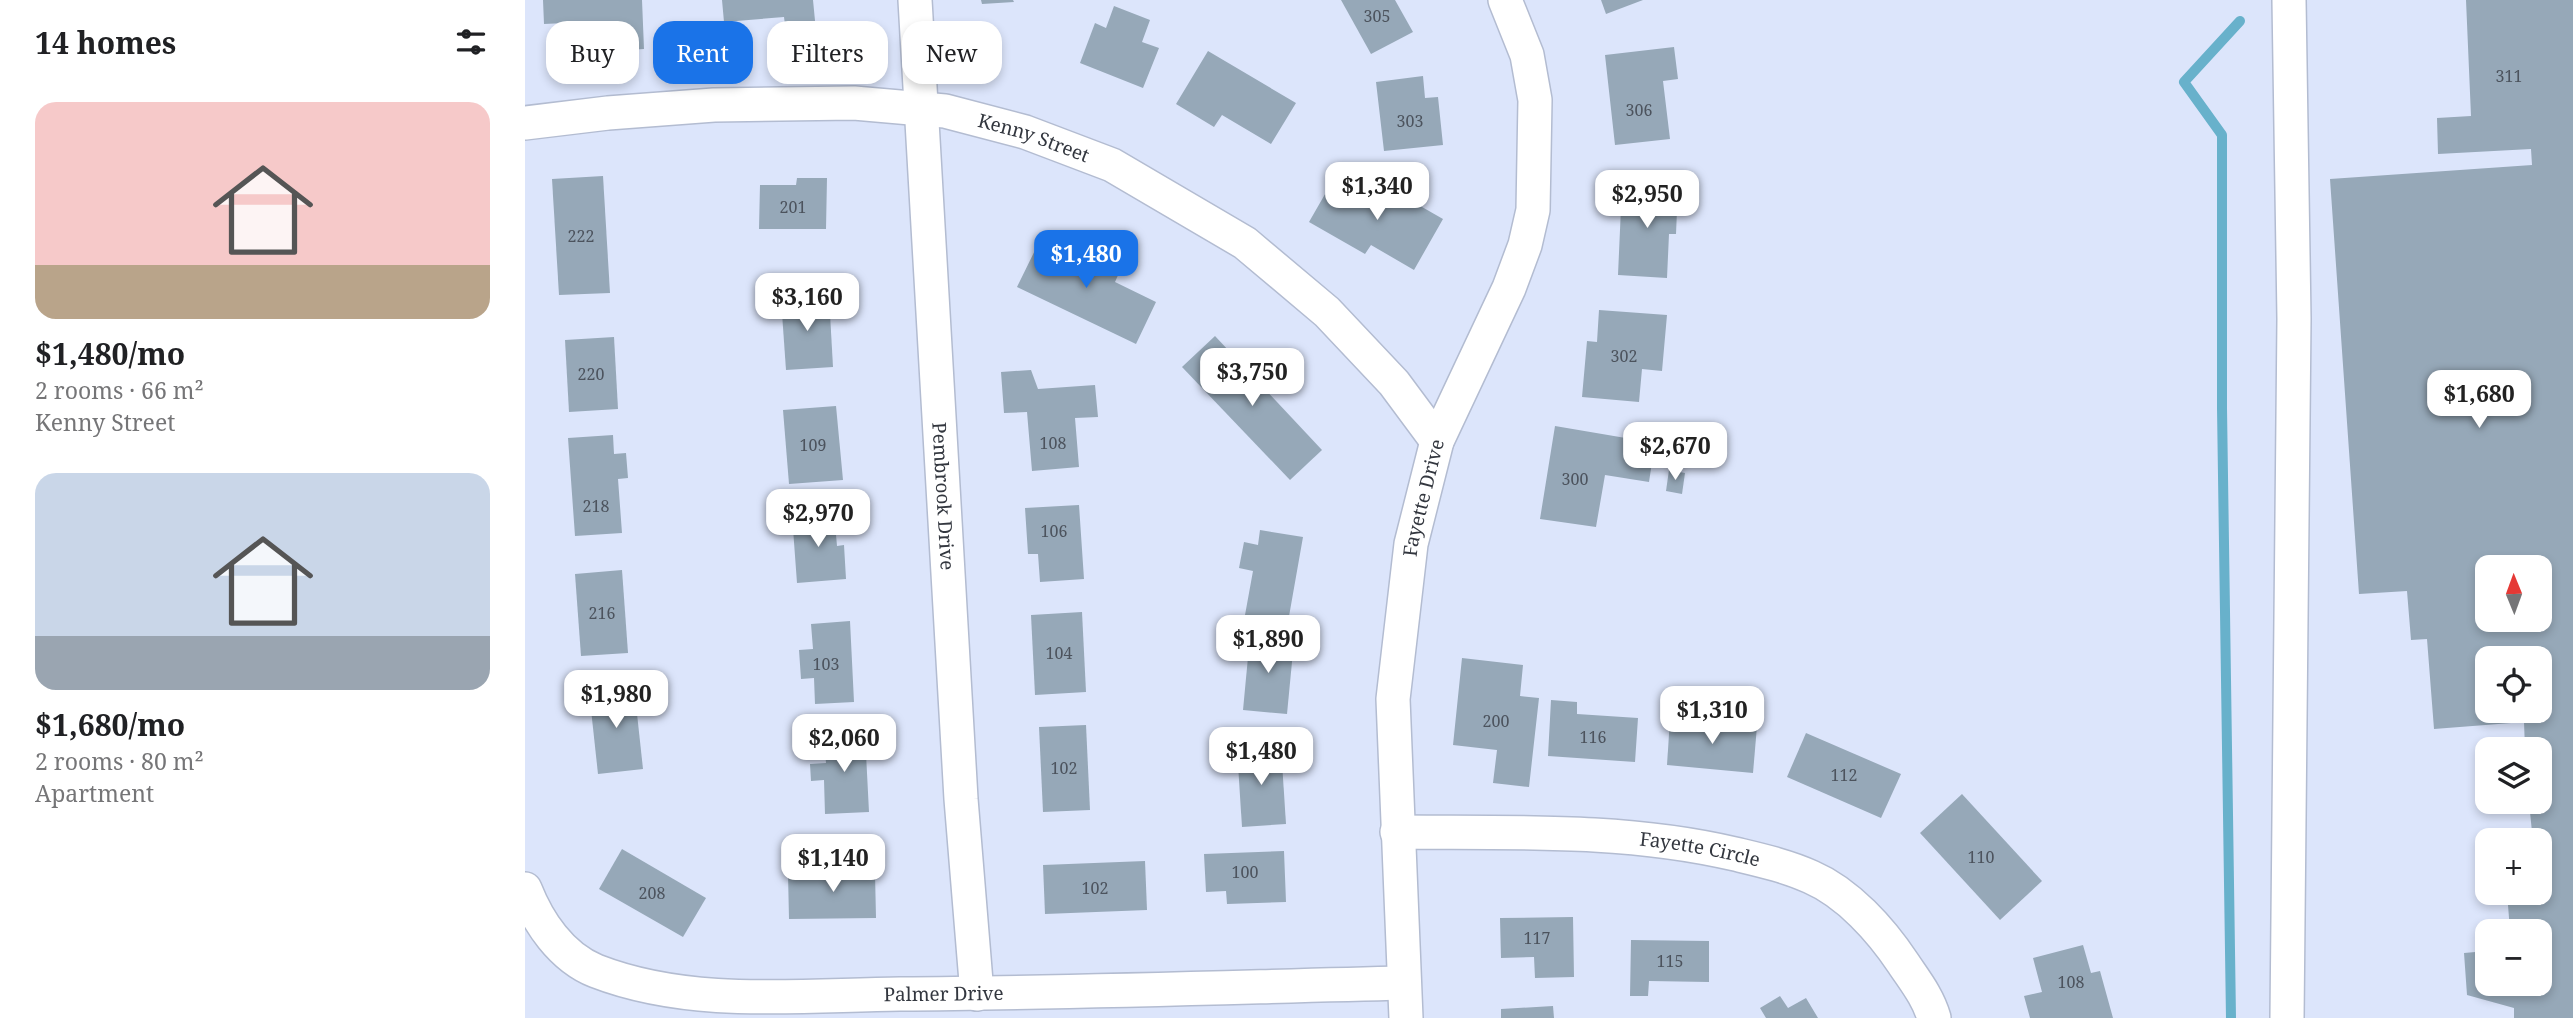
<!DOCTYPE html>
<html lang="en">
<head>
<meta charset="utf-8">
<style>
	body { margin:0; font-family:"Noto Serif",serif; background:#f2f2f2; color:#202124; height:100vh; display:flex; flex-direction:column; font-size:26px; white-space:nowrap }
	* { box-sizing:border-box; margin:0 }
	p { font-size:23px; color:#757577 }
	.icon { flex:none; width:38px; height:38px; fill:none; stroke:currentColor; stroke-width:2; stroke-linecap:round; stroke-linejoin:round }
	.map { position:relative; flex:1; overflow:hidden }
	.details { display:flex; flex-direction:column; background:#fff; width:525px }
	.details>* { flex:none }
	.top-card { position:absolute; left:21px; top:21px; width:665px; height:63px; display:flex; gap:14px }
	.needle { width:46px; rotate:359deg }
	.tools { position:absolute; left:1950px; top:555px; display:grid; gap:14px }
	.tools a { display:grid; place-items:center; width:77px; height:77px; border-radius:14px; background:#fff; box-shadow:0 4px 10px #0003; font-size:35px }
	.price { position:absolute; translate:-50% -60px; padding:0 16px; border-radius:14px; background:#fff; color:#222; font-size:23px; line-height:46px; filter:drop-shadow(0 2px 4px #0008) }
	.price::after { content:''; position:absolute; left:50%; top:42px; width:21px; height:16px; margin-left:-10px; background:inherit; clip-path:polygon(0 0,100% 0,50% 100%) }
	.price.on { background:#1a73e8; color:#fff }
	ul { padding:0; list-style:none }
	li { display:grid; align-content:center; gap:14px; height:371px; padding:0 35px }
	li span { display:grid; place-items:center; height:217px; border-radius:21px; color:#555 }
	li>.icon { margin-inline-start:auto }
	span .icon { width:126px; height:126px; fill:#fffc; stroke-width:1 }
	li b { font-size:30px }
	h2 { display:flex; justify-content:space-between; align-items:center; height:84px; padding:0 35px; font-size:30px }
	.pill { padding:0 24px; border-radius:21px; background:#fff; box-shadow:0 4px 10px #0003; font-size:24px; line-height:63px }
	.pill.on { background:#1a73e8; color:#fff }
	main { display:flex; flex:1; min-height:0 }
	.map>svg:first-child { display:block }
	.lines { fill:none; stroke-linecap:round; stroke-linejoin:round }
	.stream { stroke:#68b1cb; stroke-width:10 }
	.building { fill:#96a8b8; fill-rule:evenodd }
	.minor-casing { stroke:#b3bcd1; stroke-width:36 }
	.minor { stroke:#fff; stroke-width:33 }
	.labels { text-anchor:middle; stroke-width:6; stroke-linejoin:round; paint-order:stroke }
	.number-label { font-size:16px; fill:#4c535d }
	.street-label { font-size:19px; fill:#33373f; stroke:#eef2fb }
</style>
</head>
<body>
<main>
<section class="details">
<h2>14 homes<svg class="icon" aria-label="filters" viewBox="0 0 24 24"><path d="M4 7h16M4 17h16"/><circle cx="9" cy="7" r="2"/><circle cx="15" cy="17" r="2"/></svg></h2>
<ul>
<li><span style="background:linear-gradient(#f6c9c9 75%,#b9a48a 0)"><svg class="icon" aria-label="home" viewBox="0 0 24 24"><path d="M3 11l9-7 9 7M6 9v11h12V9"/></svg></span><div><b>$1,480/mo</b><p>2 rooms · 66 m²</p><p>Kenny Street</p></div></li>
<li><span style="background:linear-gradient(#c9d6e8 75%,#9aa5b1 0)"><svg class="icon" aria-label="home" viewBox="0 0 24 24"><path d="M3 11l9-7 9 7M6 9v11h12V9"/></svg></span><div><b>$1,680/mo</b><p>2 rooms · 80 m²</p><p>Apartment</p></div></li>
</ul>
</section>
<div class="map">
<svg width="2048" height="1018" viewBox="0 0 2048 1018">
	<rect width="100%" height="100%" fill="#dce5fb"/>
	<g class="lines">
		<polyline class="stream" points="1706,1018 1697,408 1697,135 1659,82 1715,21"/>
	</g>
	<g class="building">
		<polygon points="18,0 117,0 119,49 83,51 81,21 19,24"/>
		<polygon points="197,0 288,0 291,31 261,33 259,17 199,22"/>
		<polygon points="456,0 488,0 489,2 457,4"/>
		<polygon points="816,0 870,0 888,32 846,54"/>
		<polygon points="1076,0 1118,0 1081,14"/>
		<path d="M 1941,0 L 2048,0 L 2048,1018 L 1989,1018 L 1989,1008 L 1942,995 L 1939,953 L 1962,951 L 1962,984 L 2014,984 L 2014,931 L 1985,931 L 1982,892 L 2014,892 L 2014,840 L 1978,840 L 1978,834 L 2007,832 L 2004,802 L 2014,802 L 2014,749 L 2000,749 L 1999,722 L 1909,729 L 1902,639 L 1886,640 L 1882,591 L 1834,594 L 1805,179 L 2007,165 L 2006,149 L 1913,154 L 1912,118 L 1946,116 ZM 1962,567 L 2014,567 L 2014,620 L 1962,620 ZM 1962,658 L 2014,658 L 2014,710 L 1962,710 Z"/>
		<polygon points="589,6 625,20 617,42 634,48 618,88 555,63 570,23 581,28"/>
		<polygon points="1149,47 1153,79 1138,81 1145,139 1090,145 1080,55"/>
		<polygon points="683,51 771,103 746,144 697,115 689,127 651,104"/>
		<polygon points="898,76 900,98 913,97 918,145 859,151 851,82"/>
		<polygon points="811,175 855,200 862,187 918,219 889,270 846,245 840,254 784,222"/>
		<polygon points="78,176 85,293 34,295 27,179"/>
		<polygon points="272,178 302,178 301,229 234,229 235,185 271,185"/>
		<polygon points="1097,185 1153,187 1151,234 1144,234 1142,278 1093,275"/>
		<polygon points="517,236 594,273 590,282 631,302 611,344 492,287"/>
		<polygon points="304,296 308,367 261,370 256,299"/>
		<polygon points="1074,310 1142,315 1137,371 1117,369 1114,402 1057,397 1062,341 1072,342"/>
		<polygon points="690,336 797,450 765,480 657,367"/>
		<polygon points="89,337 93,409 44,412 40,340"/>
		<polygon points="506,370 513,389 570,385 573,417 550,418 554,467 507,471 502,412 479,413 476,372"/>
		<polygon points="311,406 318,480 264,484 258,410"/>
		<polygon points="1030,426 1130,443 1124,482 1080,475 1071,527 1015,519"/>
		<polygon points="88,435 89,454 101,453 103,478 93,479 97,533 50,536 43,438"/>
		<polygon points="1144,470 1160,473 1157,494 1141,491"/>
		<polygon points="554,505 559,579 515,582 513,554 503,554 500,508"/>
		<polygon points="309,512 312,546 319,545 321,579 272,583 267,515"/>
		<polygon points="735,530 778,537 763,622 720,615 728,571 714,568 719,542 733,545"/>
		<polygon points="97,570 103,653 56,656 50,574"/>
		<polygon points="557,612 561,692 510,695 506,615"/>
		<polygon points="325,621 329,702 290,704 289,678 276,679 274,650 288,649 286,624"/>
		<polygon points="725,636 769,641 762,714 718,710"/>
		<polygon points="937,658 998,665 995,696 1014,698 1004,787 968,783 972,750 928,745"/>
		<polygon points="109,686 118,769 73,774 64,691"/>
		<polygon points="1026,700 1052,702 1052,714 1113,718 1110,762 1023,756"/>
		<polygon points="1145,719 1232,726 1228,773 1142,765"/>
		<polygon points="561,725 565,810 518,812 514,727"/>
		<polygon points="1281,733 1376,774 1356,818 1262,777"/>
		<polygon points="340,734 344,812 300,814 299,780 286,781 285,764 301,763 299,736"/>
		<polygon points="756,747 761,824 717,827 712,749"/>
		<polygon points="1437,794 1517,881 1475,920 1395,833"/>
		<polygon points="97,849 181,898 158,937 74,889"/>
		<polygon points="759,851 761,902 702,904 701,891 681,892 679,854"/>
		<polygon points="304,859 327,859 327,873 350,873 351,918 264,919 263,874 305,873"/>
		<polygon points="620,861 622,910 520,914 518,865"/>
		<polygon points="1048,917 1049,977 1010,978 1009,957 976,958 975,918"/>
		<polygon points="1106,940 1184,941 1184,982 1124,981 1123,996 1105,996"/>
		<polygon points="1558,945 1566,973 1575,971 1588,1018 1505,1018 1499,996 1517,992 1508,958"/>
		<polygon points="1255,996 1263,1008 1281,998 1293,1018 1241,1018 1235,1008"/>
		<polygon points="1028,1006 1029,1018 976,1018 976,1009"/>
	</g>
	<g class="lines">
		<defs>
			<g id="minor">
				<path id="s1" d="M 390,0 L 436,799 L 452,994"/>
				<path id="s2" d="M 0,123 L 83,113 L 189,105 L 329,103 L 420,111 L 500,132 L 587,165 L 720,243 L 802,312 L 869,383 L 912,441"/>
				<path id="s3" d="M 872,832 C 984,833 1100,828 1210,854 C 1235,860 1262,866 1286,877 C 1323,893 1356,930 1378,963 C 1390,981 1403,997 1409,1018"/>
				<path id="s4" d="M 0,889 C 13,922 36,957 71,971 C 166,1008 276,995 375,994 C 543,993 711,987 879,983"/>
				<path id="s5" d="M 881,1018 L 868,699 L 886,544 L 912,441 L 984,288 L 1000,245 L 1008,210 L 1010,100 L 1002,55 L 980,0"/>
				<polyline points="1762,1018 1769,319 1764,0"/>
			</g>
		</defs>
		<use href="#minor" class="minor-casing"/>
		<use href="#minor" class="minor"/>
	</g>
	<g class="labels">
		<g class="number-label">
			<text x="852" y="22">305</text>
			<text x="1984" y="82">311</text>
			<text x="1114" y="116">306</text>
			<text x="885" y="127">303</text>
			<text x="268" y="213">201</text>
			<text x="56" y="242">222</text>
			<text x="1099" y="362">302</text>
			<text x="66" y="380">220</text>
			<text x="528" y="449">108</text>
			<text x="288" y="451">109</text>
			<text x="1050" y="485">300</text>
			<text x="71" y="512">218</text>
			<text x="529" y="537">106</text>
			<text x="77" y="619">216</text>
			<text x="534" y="659">104</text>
			<text x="301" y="670">103</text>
			<text x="971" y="727">200</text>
			<text x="1068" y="743">116</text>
			<text x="539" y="774">102</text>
			<text x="1319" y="781">112</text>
			<text x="1456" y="863">110</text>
			<text x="720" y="878">100</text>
			<text x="570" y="894">102</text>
			<text x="127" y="899">208</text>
			<text x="1012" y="944">117</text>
			<text x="1145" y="967">115</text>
			<text x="1546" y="988">108</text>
		</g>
		<g class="street-label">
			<text dy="7" stroke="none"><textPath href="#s2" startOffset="514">Kenny Street</textPath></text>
			<text dy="7" stroke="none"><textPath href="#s1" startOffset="497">Pembrook Drive</textPath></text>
			<text dy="7" stroke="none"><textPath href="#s5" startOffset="523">Fayette Drive</textPath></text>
			<text dy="7" stroke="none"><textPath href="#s3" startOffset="304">Fayette Circle</textPath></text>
			<text dy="7" stroke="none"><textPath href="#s4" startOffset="462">Palmer Drive</textPath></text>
		</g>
	</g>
</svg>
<div class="tools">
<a><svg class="needle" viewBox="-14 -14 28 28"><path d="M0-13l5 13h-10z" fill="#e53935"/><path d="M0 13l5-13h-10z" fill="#757577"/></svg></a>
<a><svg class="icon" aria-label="locate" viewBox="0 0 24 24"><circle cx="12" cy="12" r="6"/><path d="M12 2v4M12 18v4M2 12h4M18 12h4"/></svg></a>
<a><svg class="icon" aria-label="layers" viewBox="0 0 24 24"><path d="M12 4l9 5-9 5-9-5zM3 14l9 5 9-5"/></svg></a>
<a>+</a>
<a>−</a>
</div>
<b class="price" style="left:852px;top:222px">$1,340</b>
<b class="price" style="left:1122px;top:230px">$2,950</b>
<b class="price on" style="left:561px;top:290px">$1,480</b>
<b class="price" style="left:282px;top:333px">$3,160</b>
<b class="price" style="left:727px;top:408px">$3,750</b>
<b class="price" style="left:1954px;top:430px">$1,680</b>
<b class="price" style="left:1150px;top:482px">$2,670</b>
<b class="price" style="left:293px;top:549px">$2,970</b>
<b class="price" style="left:743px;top:675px">$1,890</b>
<b class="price" style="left:91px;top:730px">$1,980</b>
<b class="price" style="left:1187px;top:746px">$1,310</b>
<b class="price" style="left:319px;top:774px">$2,060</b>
<b class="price" style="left:736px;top:787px">$1,480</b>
<b class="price" style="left:308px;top:894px">$1,140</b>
<div class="top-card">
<a class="pill">Buy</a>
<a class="pill on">Rent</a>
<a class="pill">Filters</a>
<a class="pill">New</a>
</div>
</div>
</main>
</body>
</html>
